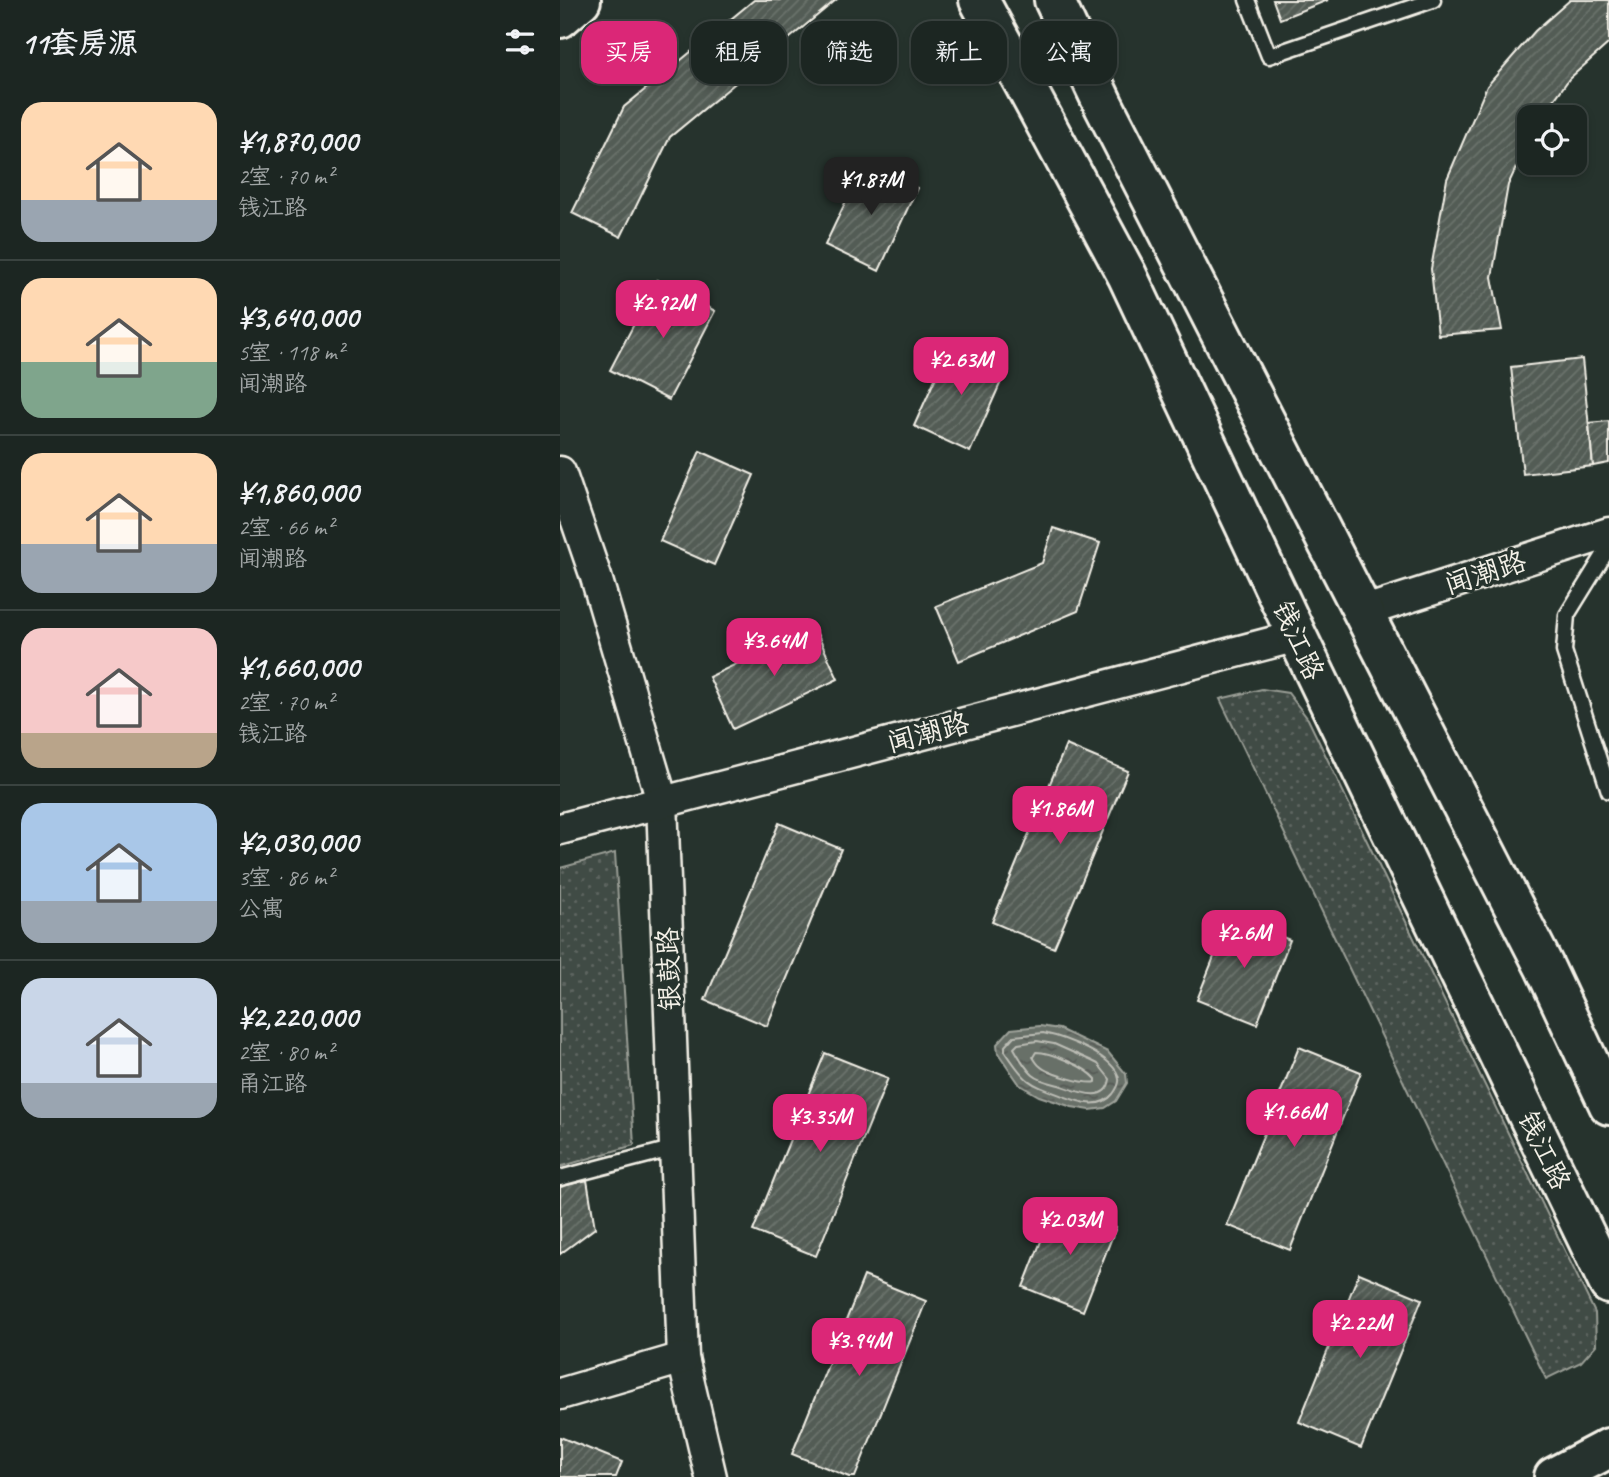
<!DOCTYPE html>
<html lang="zh">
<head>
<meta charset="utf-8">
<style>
	body { margin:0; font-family:Caveat,"LXGW WenKai TC",sans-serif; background:#29322f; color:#f1f3f6; height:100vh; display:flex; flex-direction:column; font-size:26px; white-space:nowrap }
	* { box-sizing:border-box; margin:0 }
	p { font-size:23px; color:#a0a5a5 }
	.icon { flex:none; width:38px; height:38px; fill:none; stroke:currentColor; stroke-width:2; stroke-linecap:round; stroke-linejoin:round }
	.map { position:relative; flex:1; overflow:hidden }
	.sheet { display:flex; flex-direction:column; background:#1c2622; width:560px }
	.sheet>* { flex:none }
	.guide { position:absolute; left:21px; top:21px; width:665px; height:63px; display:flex; gap:14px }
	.controls { position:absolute; left:957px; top:105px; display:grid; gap:14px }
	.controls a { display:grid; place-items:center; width:70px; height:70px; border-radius:14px; background:#1c2622; box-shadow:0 4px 10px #0003,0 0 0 2px #3a4340; font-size:35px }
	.price { position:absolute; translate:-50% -60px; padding:0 16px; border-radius:14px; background:#db2777; color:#fff; font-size:23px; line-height:46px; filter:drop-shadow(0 2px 4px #0008) }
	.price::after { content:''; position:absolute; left:50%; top:42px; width:21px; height:16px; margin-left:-10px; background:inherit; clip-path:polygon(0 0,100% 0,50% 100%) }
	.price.active { background:#222; color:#fff }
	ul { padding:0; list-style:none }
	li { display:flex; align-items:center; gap:21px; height:175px; padding:0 21px }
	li+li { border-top:2px solid #3a4340 }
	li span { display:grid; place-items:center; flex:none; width:196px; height:140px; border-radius:21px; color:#555 }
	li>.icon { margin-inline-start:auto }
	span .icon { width:84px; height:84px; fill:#fffc; stroke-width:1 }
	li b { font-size:30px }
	h2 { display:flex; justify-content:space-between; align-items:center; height:84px; padding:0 21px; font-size:30px }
	.chip { padding:0 24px; border-radius:21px; background:#1c2622; box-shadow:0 4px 10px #0003,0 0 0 2px #3a4340; font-size:24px; line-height:63px }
	.chip.active { background:#db2777; color:#fff }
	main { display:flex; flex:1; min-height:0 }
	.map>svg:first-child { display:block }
	.park { fill:url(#park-dots); stroke:#9a9e96; stroke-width:2 }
	.water { fill:url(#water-ripples); stroke:#9fa39b; stroke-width:2 }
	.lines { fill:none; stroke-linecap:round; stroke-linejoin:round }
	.shore { stroke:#bcbdb5; stroke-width:2 }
	.building { fill:url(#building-hatch); stroke:#f4f1e8; stroke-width:2 }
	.service-casing { stroke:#f4f1e8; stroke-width:19 }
	.minor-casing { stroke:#f4f1e8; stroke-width:35 }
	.secondary-casing { stroke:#f4f1e8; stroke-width:44 }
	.primary-casing { stroke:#f4f1e8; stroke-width:44 }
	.service { stroke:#26332d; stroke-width:14 }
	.minor { stroke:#26332d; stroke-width:30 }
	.secondary { stroke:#26332d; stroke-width:38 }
	.primary { stroke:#26332d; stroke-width:38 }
	.labels { text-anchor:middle; stroke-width:6; stroke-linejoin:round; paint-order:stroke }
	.street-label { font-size:28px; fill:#f4f1e8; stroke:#26332d }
</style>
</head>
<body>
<main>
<section class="sheet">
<h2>11套房源<svg class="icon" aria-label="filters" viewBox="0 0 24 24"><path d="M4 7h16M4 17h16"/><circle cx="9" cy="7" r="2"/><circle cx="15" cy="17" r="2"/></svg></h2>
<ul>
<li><span style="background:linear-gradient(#ffd9b3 70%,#9aa5b1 0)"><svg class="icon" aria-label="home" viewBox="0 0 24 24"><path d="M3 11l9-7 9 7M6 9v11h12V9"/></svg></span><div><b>¥1,870,000</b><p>2室 · 70 m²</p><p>钱江路</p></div></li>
<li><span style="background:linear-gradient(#ffd9b3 60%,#7fa58c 0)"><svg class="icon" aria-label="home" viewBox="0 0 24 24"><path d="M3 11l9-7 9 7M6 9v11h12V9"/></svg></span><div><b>¥3,640,000</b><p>5室 · 118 m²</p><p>闻潮路</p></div></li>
<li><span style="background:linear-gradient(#ffd9b3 65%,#9aa5b1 0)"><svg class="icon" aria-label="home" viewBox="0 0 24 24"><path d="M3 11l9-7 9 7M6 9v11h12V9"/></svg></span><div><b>¥1,860,000</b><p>2室 · 66 m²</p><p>闻潮路</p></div></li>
<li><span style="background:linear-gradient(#f6c9c9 75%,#b9a48a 0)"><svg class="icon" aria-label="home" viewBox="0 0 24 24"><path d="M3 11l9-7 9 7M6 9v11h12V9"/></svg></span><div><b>¥1,660,000</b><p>2室 · 70 m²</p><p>钱江路</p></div></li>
<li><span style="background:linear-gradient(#a9c7e8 70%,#9aa5b1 0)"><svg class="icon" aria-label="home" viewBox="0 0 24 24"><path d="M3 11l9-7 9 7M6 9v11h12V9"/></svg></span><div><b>¥2,030,000</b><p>3室 · 86 m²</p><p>公寓</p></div></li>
<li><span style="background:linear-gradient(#c9d6e8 75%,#9aa5b1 0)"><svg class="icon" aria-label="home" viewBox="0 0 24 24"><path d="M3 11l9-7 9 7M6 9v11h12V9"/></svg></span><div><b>¥2,220,000</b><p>2室 · 80 m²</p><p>甬江路</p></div></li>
</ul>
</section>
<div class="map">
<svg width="1049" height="1477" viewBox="0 0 1049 1477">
	<defs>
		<pattern id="park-dots" width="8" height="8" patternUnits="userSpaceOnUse" patternTransform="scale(1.75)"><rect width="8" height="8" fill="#414b45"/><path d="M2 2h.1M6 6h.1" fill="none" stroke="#5d6560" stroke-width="1.8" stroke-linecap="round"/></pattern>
		<pattern id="water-ripples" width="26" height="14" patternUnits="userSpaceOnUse" patternTransform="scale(1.75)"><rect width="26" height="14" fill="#676f68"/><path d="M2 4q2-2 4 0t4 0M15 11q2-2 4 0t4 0" fill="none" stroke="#565a55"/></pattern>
		<pattern id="building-hatch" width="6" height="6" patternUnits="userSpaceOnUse" patternTransform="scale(1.75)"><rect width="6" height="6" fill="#525c55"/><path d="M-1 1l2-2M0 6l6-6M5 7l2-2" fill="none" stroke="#6c746d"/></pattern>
	</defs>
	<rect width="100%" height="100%" fill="#26332d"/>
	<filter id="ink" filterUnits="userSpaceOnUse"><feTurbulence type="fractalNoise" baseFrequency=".0143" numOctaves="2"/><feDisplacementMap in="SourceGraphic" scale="14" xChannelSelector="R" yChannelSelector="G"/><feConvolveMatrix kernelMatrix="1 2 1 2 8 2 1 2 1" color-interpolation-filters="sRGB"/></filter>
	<g filter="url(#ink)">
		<g class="park">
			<polygon points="702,689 728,693 748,719 1035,1313 1036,1345 1021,1362 986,1379 660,699"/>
			<polygon points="55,853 74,1145 0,1167 0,868"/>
		</g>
		<polygon class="water" points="480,1026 499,1029 548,1052 566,1074 567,1083 556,1101 545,1108 530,1110 512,1107 479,1096 460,1085 438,1053 437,1044 451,1029"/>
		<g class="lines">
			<g class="shore">
				<path d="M 483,1033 C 503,1037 556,1056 559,1079 C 560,1084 556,1090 553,1094 C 540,1110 519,1102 503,1096 C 468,1083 466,1083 445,1051 L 445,1046 L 454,1036 Z"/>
				<path d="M 477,1041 L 494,1044 L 532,1061 L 538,1064 L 550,1079 C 546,1106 515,1090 499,1085 C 491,1083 480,1081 473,1075 C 466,1069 459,1057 454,1048 L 458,1044 Z"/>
				<path d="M 476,1052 C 491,1052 526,1067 536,1079 L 536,1082 C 527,1085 488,1074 480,1066 C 477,1064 475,1060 473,1057 Z"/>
			</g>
		</g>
		<g class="building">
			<polygon points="194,0 276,0 110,137 61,237 12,213 64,107"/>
			<polygon points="713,0 768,0 720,19"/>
			<polygon points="1010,0 1049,0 1049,43 1009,79 982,117 970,117 970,138 948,185 932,277 942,330 878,335 871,269 887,179 927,86 975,31"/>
			<polygon points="304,163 357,188 319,271 265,245"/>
			<polygon points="97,280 155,311 109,400 50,370"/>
			<polygon points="391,343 447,368 410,452 354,426"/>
			<polygon points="1022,359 1033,466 963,474 951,367"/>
			<polygon points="1049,421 1049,463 1033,466 1029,423"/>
			<polygon points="140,451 194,475 154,565 100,541"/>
			<polygon points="493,528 540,543 518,611 399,661 376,606 482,563"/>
			<polygon points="254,627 278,679 173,729 149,677"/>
			<polygon points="506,745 568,771 494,948 432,922"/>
			<polygon points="219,823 281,849 207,1026 145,1000"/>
			<polygon points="670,916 730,940 697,1024 637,1000"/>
			<polygon points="739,1047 801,1072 730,1250 667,1225"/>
			<polygon points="265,1053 328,1078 256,1256 193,1231"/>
			<polygon points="27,1180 35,1228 0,1254 0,1187"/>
			<polygon points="496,1203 556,1227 523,1311 463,1287"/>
			<polygon points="799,1273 862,1299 801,1448 739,1422"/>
			<polygon points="304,1276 366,1301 295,1477 289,1477 232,1454"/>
			<polygon points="0,1437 62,1462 56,1477 0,1477"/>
		</g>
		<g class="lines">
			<defs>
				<g id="service">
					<polyline points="687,0 709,56 873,0"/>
					<polyline points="1049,547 1007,615 1004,651 1049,791"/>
					<polyline points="0,1178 115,1148"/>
				</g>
				<g id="minor">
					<polyline points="0,472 36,577 102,801 123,1358 151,1477"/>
					<polyline points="802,612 1049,533"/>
					<polyline points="0,829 737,636"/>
					<polyline points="0,1394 123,1358"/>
				</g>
				<g id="secondary">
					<polyline points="419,0 567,275 737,636 1049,1284"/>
					<polyline points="494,0 544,106 984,966 1049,1105"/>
					<polyline points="994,1477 1049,1448"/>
				</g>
				<polyline id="primary" points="0,18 21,0"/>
			</defs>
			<use href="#service" class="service-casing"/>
			<use href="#minor" class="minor-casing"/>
			<use href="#secondary" class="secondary-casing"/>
			<use href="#primary" class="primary-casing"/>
			<use href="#service" class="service"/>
			<use href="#minor" class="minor"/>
			<use href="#secondary" class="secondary"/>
			<use href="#primary" class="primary"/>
		</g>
	</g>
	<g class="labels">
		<g class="street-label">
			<text transform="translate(925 572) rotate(-18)" y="10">闻潮路</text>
			<text transform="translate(739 640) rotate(65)" y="10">钱江路</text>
			<text transform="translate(368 732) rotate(-15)" y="10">闻潮路</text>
			<text transform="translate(108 969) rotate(-92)" y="10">银鼓路</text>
			<text transform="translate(985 1150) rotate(64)" y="10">钱江路</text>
		</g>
	</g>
</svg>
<div class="controls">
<a><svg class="icon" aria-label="locate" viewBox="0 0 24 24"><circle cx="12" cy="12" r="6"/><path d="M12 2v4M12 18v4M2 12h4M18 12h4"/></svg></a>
</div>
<b class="price active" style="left:311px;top:217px">¥1.87M</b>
<b class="price" style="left:103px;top:340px">¥2.92M</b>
<b class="price" style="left:401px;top:397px">¥2.63M</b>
<b class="price" style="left:214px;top:678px">¥3.64M</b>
<b class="price" style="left:500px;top:846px">¥1.86M</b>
<b class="price" style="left:684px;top:970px">¥2.6M</b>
<b class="price" style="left:734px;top:1149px">¥1.66M</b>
<b class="price" style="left:260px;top:1154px">¥3.35M</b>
<b class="price" style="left:510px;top:1257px">¥2.03M</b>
<b class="price" style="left:800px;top:1360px">¥2.22M</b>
<b class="price" style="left:299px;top:1378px">¥3.94M</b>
<div class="guide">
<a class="chip active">买房</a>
<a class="chip">租房</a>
<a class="chip">筛选</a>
<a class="chip">新上</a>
<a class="chip">公寓</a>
</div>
</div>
</main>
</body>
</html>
